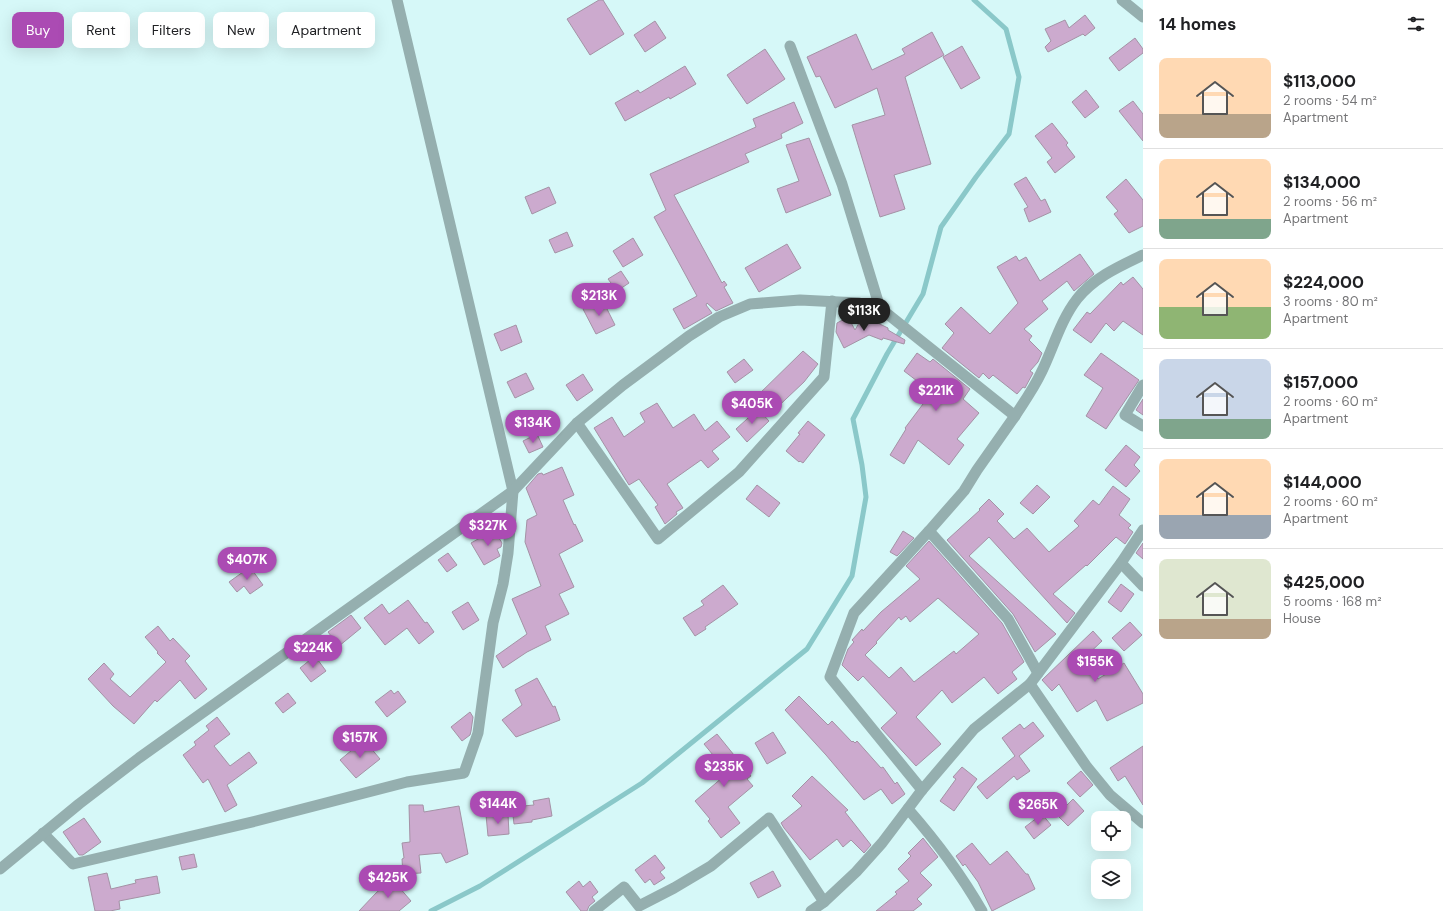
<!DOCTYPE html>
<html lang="en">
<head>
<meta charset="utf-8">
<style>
	body { margin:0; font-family:"DM Sans",sans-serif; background:#f6f6f6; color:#202124; height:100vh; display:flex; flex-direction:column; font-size:15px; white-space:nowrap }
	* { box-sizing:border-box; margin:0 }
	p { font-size:13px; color:#757577 }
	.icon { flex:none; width:22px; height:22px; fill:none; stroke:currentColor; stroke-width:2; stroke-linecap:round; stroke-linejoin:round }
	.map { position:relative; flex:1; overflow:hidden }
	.sheet { display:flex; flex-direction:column; background:#fff; width:300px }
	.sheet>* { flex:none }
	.hud { position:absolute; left:12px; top:12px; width:380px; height:36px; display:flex; gap:8px }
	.tools { position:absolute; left:1091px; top:811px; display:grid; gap:8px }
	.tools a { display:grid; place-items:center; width:40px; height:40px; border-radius:8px; background:#fff; box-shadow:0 4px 16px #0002; font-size:20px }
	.price { position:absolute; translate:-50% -34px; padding:0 9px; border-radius:14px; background:#ab4bb3; color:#fff; font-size:13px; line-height:26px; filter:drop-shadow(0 1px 2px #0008) }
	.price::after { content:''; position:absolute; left:50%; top:24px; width:12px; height:9px; margin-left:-6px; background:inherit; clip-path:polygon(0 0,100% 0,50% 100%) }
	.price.on { background:#222; color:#fff }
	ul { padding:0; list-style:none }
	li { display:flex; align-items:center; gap:12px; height:100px; padding:0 16px }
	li+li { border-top:1px solid #e0e0e0 }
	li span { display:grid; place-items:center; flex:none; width:112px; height:80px; border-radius:8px; color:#555 }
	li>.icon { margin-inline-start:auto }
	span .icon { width:48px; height:48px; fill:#fffc; stroke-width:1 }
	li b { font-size:17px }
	h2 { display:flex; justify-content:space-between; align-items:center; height:48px; padding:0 16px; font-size:17px }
	.tag { padding:0 14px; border-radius:8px; background:#fff; box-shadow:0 4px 16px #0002; font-size:14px; line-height:36px }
	.tag.on { background:#ab4bb3; color:#fff }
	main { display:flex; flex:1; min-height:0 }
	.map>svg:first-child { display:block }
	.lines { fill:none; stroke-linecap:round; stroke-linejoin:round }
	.stream { stroke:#8ac8c9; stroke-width:5 }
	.building { fill:#ccaace; stroke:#a492a5; fill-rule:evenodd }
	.minor { stroke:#95afaf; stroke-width:11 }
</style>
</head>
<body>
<main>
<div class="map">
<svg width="1143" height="911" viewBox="0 0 1143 911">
	<rect width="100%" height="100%" fill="#d6f8f8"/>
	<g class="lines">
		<polyline class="stream" points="431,911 480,886 642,783 807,649 852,576 866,497 862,465 853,419 887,354 923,294 941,227 976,177 1009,134 1019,77 1006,29 974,0"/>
	</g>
	<g class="building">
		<polygon points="599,0 603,0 624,34 590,55 567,19"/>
		<polygon points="1085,15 1095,28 1085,36 1083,34 1048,52 1045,47 1051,41 1045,29 1065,20 1069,28"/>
		<polygon points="655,21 666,38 645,52 634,35"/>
		<polygon points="932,32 944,55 905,77 931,164 894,175 905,209 880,217 852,125 885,115 877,88 835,108 820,76 816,77 807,57 856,34 872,70 905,54 902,49"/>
		<polygon points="1135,38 1143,49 1143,53 1119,71 1109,58"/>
		<polygon points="962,46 980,78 961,89 943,57"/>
		<polygon points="765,49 785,79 747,104 727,75"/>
		<polygon points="685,66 696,84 670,99 669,97 625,121 615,103 638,90 640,93"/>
		<polygon points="1086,90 1099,107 1085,118 1072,102"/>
		<polygon points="1133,101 1143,114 1143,141 1119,111"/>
		<polygon points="794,102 803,123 781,134 782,138 745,154 749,162 674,195 722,283 724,281 727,285 724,287 733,303 716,311 707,303 706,305 712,313 684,329 673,309 697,296 654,217 666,210 650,174 756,127 753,119"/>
		<polygon points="1052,123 1068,143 1066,145 1075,157 1055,173 1047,162 1052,158 1035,136"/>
		<polygon points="809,138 831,195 786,213 777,189 799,181 786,145"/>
		<polygon points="1026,177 1041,201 1045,199 1051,212 1029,222 1024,209 1028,207 1014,184"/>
		<polygon points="1126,179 1143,200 1143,226 1129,233 1114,214 1118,211 1106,197"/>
		<polygon points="549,187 556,203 532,214 525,197"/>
		<polygon points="567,232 573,246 555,253 549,240"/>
		<polygon points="633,238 643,255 623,267 613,251"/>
		<polygon points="787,244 801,268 759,292 745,268"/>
		<polygon points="1080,254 1094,274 1074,291 1067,281 1042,301 1048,309 1024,329 1032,336 1029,340 1042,353 1038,362 1030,371 1033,373 1026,386 1025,388 1023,387 1017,394 993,375 989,379 983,373 979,378 942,348 954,333 945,324 961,307 990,334 1018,303 997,267 1016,256 1019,261 1026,257 1040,281"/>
		<polygon points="621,271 629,283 617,291 608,279"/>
		<polygon points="1133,277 1143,289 1143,335 1123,321 1114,331 1106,323 1091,343 1073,330 1087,312 1090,314 1121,282 1123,285"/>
		<polygon points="602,299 615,325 596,334 583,309"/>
		<polygon points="863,316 888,328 888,330 905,340 904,344 883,338 882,340 869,335 844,348 836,332 837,323 848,317 855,330"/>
		<polygon points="516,325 522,342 501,351 494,334"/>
		<polygon points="803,351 818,364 804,382 769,415 754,399"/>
		<polygon points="917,353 930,362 933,359 970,389 963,399 979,413 957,439 964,445 949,465 918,440 904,464 890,455 906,429 905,428 926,400 916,391 921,384 904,371"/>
		<polygon points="1101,353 1139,380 1106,429 1086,416 1103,388 1084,375"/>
		<polygon points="744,359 753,370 735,383 727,372"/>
		<polygon points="526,373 534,389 515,398 507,382"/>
		<polygon points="583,374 593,390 577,401 566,385"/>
		<polygon points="1143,399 1143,415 1136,410"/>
		<polygon points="657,403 673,428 694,414 705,431 717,421 730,437 712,451 719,459 708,468 701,460 667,484 683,508 676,512 677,514 665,524 655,507 658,505 639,479 629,485 594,428 612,417 624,437 645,422 640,413"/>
		<polygon points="758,409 769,421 747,442 736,429"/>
		<polygon points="808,421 825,435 803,463 800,461 799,462 786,451 800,434 798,433"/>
		<polygon points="537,434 543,447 529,453 523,441"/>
		<polygon points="1126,445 1140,457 1134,465 1140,471 1126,487 1105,470"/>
		<polygon points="562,467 574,495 563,500 574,525 575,524 583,541 559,554 574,587 559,594 569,614 545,626 551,640 527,652 503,668 496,656 527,634 512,599 541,586 525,542 527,520 537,515 526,488 538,474 542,473 543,475"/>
		<polygon points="757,485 780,503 769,517 746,499"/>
		<polygon points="1037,485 1050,497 1033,514 1020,503"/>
		<polygon points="1113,486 1130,499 1119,515 1131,525 1128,528 1133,532 1125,544 1116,537 1087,566 1086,565 1053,594 1075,613 1067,623 989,537 969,556 1056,634 1035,652 1013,614 947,540 980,510 979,509 989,499 1004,514 997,521 1014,539 1027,528 1049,552 1079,526 1074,521 1093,500 1099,505"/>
		<polygon points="494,530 502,543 501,547 497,549 500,556 484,565 471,543"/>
		<polygon points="903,531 914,538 897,556 890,552"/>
		<path d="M 929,541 L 1002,623 L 1024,662 L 1012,672 L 1017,679 L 998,694 L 984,677 L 952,703 L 942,690 L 916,717 L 941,744 L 916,766 L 881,728 L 897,713 L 863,676 L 858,681 L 842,665 L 848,649 L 854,642 L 852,640 L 862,629 L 863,631 L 881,612 L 920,579 L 906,566 ZM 938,598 L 979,634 L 956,654 L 954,651 L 914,682 L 901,667 L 889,678 L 865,655 L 877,643 L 876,642 L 899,617 L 901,620 L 906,616 L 910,622 Z"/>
		<polygon points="1143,543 1143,559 1136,553"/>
		<polygon points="448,553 457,565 447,572 438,560"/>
		<polygon points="250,567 263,585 250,594 244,586 237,592 229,582"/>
		<polygon points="1121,584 1134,594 1121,612 1108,602"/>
		<polygon points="723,585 738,604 705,627 706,629 695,636 683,618 704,605 701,601"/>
		<polygon points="408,600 425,623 427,622 434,632 419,644 407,628 385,645 364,618 382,604 389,614"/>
		<polygon points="468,602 479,620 463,630 452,612"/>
		<polygon points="351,615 361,628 339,646 328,632"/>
		<polygon points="1130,622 1142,635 1124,651 1112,638"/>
		<polygon points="158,626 170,641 173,638 190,656 185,661 207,689 195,699 180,680 157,702 155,700 134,724 113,706 88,679 104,663 114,674 110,679 130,697 166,662 157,653 158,652 145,637"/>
		<polygon points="1093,631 1102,641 1083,659 1089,665 1098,679 1124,663 1143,694 1143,703 1107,721 1096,700 1077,712 1059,684 1052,691 1042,680"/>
		<polygon points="315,656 326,671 311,682 300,668"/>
		<polygon points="537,678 553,707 555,706 560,720 516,737 502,720 522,705 515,690"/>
		<polygon points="391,690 394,694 398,691 406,702 387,717 375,702"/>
		<polygon points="288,693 296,703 283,713 275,703"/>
		<polygon points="799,696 828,725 832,721 852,742 853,741 855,743 857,741 881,768 883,767 895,784 897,782 905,794 892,804 881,789 864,800 826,755 785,710"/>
		<polygon points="470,712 473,717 471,731 470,735 462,741 451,727"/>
		<polygon points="217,717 230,734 214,746 230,766 249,752 257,763 227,785 237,805 225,812 208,779 203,783 183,755 196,745 194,742 209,730 206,726"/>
		<polygon points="1033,722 1044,736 1019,756 1030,771 1017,780 1014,776 987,799 977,787 1015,756 1002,738 1020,724 1024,729"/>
		<polygon points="773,732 786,753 767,764 755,743"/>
		<polygon points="717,734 751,776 747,779 753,786 728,807 740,823 721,838 708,821 710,819 695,801 723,777 717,770 722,766 704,744"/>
		<polygon points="364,740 380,759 356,778 340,760"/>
		<polygon points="1143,746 1143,805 1125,776 1118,781 1110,768"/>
		<polygon points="962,767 977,779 954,811 940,801 956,779 953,777"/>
		<polygon points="1081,771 1093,785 1080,797 1067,783"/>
		<polygon points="812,776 848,810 845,812 871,845 864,853 851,840 843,847 837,839 810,860 784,828 781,823 802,806 792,796"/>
		<polygon points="549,798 552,816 532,820 532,822 514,824 512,807 534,805 533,801"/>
		<polygon points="1073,799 1084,811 1068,826 1057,815"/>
		<polygon points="409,805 423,805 424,812 459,806 468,854 446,863 441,853 419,855 421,873 403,874 402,859 404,858 402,843 410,842"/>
		<polygon points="508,814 509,834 488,836 486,815"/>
		<polygon points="1042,814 1051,825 1034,839 1025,827"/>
		<polygon points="84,818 101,842 83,855 79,855 63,832"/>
		<polygon points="923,838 938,857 920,873 932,885 917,899 922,904 913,911 876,911 897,894 895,892 909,881 898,869 911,856 908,853"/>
		<polygon points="972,843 990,865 1007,851 1026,874 1028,874 1035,889 992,911 978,882 965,864 963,866 956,856"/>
		<polygon points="194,854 197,867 182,870 179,857"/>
		<polygon points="655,855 665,868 660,872 665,878 654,885 650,879 645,883 635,870"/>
		<polygon points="773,871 781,886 758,898 750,883"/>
		<polygon points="107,873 111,889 136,883 135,880 157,876 160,893 119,901 120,909 110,911 95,911 88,877"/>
		<polygon points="392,879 411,901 399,911 359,911 376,893"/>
		<polygon points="579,881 583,887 590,881 598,892 592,897 595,901 589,906 587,911 581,911 566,892"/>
	</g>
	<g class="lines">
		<g class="minor">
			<polyline points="1122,0 1143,17"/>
			<polyline points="790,46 842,184 880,308"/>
			<polyline points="1143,385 1125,415 1143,426"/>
			<polyline points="1015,416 977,470 964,491 929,531 1008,619 1038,673"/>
			<polyline points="577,423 658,539 739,472 824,377 832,301"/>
			<polyline points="1121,563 1143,586"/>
			<polyline points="1030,684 1087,767 1110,795 1143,823"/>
			<polyline points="922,790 830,677 854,613 929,531"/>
			<path d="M 908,809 C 936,841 961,874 982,911"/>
			<polyline points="43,833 73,864 256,821 407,782 464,773 478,733 493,623 503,584 508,553 513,491 397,0"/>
			<path d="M 0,869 L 79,804 L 139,758 L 513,491 L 577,423 L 623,385 L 689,336 L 719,317 L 750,304 L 800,300 L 859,303 L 880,308 L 1015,416 C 1024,402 1034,388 1041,373 C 1053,349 1060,321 1077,299 C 1093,278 1120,266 1143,255"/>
			<polyline points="594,911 624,887 639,906 674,888 711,866 769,818 824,902"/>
			<polyline points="811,911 824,902 856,872 882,843 922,790 974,729 1030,684 1121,563 1143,530"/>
		</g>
	</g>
</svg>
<div class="tools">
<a><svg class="icon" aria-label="locate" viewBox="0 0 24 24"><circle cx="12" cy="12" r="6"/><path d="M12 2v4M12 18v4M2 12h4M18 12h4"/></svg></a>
<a><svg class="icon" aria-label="layers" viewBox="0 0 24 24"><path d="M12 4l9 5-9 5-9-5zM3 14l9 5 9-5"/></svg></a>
</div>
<b class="price" style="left:599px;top:317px">$213K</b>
<b class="price on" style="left:864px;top:332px">$113K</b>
<b class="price" style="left:936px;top:412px">$221K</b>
<b class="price" style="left:752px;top:425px">$405K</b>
<b class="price" style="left:533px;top:444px">$134K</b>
<b class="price" style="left:488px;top:547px">$327K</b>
<b class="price" style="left:247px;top:581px">$407K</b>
<b class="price" style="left:313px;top:669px">$224K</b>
<b class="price" style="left:1095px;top:683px">$155K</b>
<b class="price" style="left:360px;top:759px">$157K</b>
<b class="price" style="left:724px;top:788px">$235K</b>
<b class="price" style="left:498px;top:825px">$144K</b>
<b class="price" style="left:1038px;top:826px">$265K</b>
<b class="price" style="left:388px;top:899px">$425K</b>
<div class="hud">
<a class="tag on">Buy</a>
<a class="tag">Rent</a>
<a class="tag">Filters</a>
<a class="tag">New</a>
<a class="tag">Apartment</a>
</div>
</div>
<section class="sheet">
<h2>14 homes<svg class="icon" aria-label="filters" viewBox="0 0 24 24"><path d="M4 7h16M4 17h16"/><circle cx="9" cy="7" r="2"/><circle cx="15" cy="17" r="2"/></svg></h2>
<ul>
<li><span style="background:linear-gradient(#ffd9b3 70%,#b9a48a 0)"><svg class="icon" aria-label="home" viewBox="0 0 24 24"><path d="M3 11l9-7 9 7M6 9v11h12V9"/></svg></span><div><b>$113,000</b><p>2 rooms · 54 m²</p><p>Apartment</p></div></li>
<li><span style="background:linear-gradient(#ffd9b3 75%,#7fa58c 0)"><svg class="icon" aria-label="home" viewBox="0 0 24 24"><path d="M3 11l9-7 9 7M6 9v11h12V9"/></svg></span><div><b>$134,000</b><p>2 rooms · 56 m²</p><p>Apartment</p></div></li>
<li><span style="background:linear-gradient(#ffd9b3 60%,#8fb573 0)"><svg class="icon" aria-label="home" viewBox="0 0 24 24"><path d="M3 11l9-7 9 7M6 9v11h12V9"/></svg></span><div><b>$224,000</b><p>3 rooms · 80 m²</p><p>Apartment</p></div></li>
<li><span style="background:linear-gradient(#c9d6e8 75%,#7fa58c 0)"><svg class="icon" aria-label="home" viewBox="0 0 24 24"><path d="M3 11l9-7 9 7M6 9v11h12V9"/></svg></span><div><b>$157,000</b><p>2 rooms · 60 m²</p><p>Apartment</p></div></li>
<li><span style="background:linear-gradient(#ffd9b3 70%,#9aa5b1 0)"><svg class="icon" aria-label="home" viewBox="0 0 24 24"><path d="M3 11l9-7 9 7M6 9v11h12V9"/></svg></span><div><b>$144,000</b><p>2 rooms · 60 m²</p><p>Apartment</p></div></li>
<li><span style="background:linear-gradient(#dfe7d0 75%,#b9a48a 0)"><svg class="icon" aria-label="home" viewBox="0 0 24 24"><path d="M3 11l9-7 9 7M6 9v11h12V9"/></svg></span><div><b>$425,000</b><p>5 rooms · 168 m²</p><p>House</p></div></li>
</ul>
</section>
</main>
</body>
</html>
